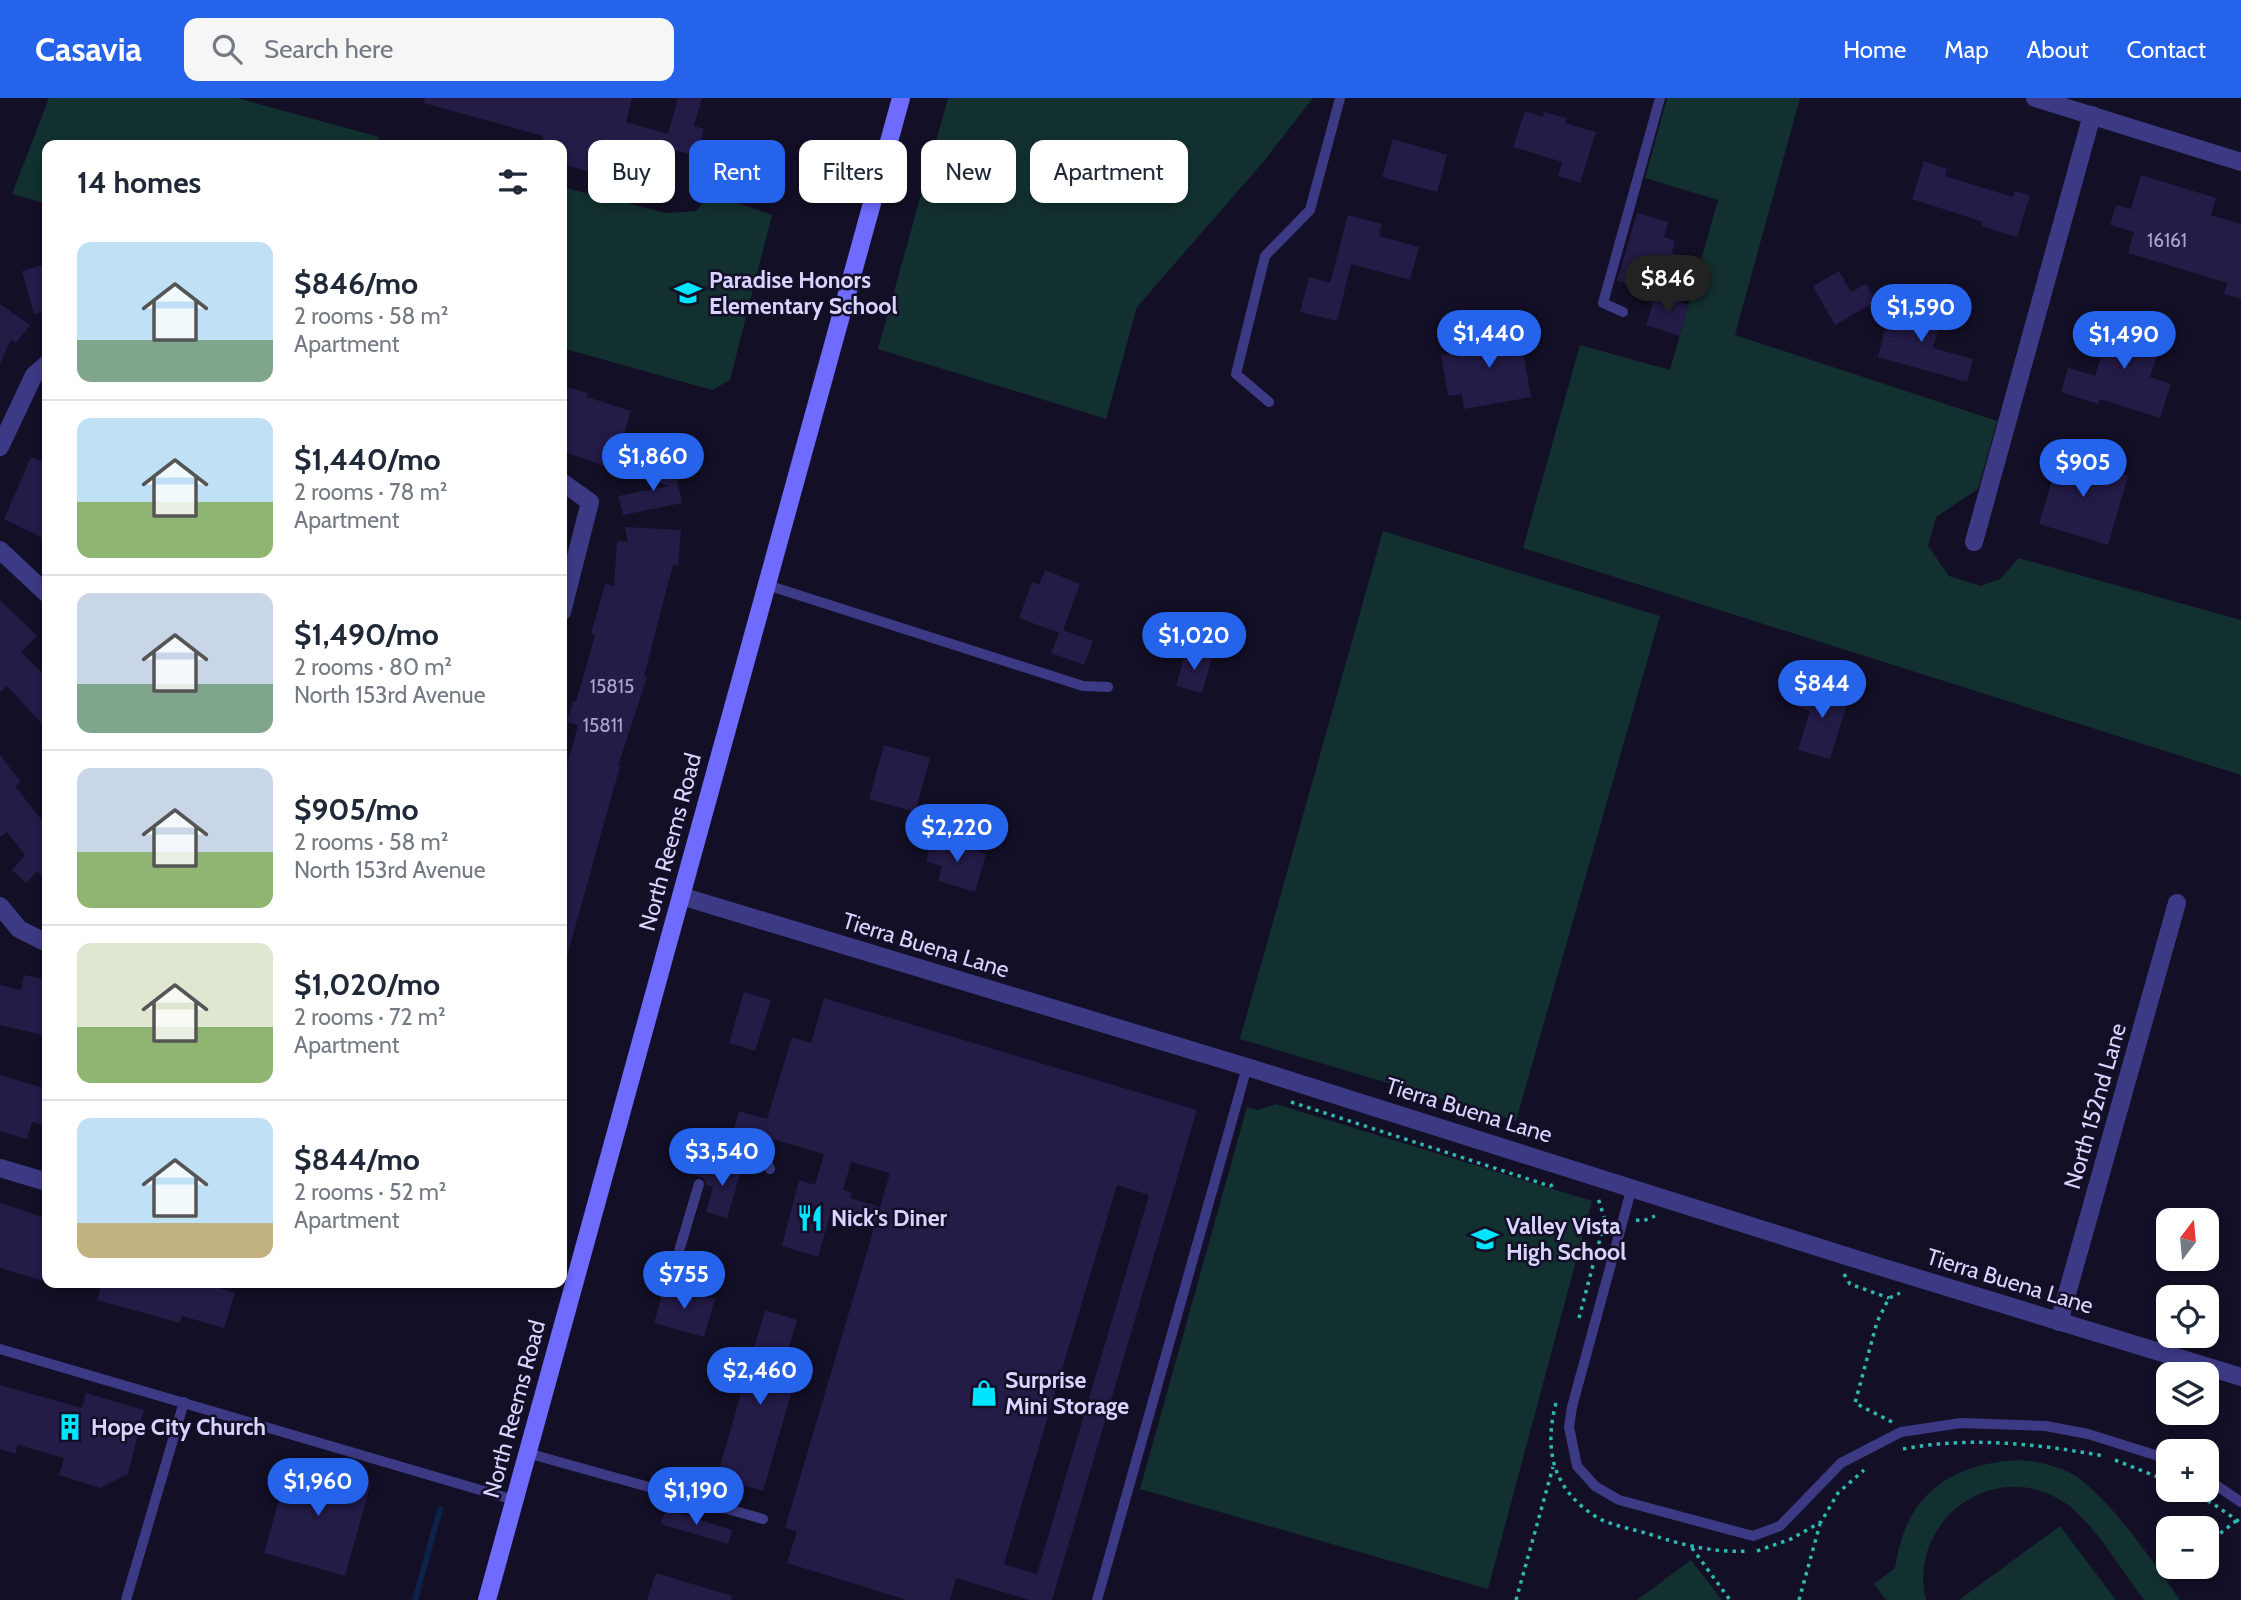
<!DOCTYPE html>
<html lang="en">
<head>
<meta charset="utf-8">
<style>
	body { margin:0; font-family:Cabin,sans-serif; background:#f6f6f7; color:#1f2937; height:100vh; display:flex; flex-direction:column; font-size:26px; white-space:nowrap }
	* { box-sizing:border-box; margin:0 }
	p { font-size:23px; color:#747a83 }
	.icon { flex:none; width:38px; height:38px; fill:none; stroke:currentColor; stroke-width:2; stroke-linecap:round; stroke-linejoin:round }
	.map { position:relative; flex:1; overflow:hidden }
	.details { position:absolute; left:42px; top:42px; width:525px; height:1148px; display:flex; flex-direction:column; background:#fff; border-radius:14px; box-shadow:0 4px 10px #0003 }
	.details>* { flex:none }
	.hud { position:absolute; left:588px; top:42px; width:665px; height:63px; display:flex; gap:14px }
	.needle { width:46px; rotate:16deg }
	.buttons { position:absolute; left:2156px; top:1110px; display:grid; gap:14px }
	.buttons a { display:grid; place-items:center; width:63px; height:63px; border-radius:14px; background:#fff; box-shadow:0 4px 10px #0003; font-size:35px }
	.price { position:absolute; translate:-50% -60px; padding:0 16px; border-radius:24px; background:#2563eb; color:#fff; font-size:23px; line-height:46px; filter:drop-shadow(0 2px 4px #0008) }
	.price::after { content:''; position:absolute; left:50%; top:42px; width:21px; height:16px; margin-left:-10px; background:inherit; clip-path:polygon(0 0,100% 0,50% 100%) }
	.price.selected { background:#222; color:#fff }
	ul { padding:0; list-style:none }
	li { display:flex; align-items:center; gap:21px; height:175px; padding:0 35px }
	li+li { border-top:2px solid #e0e1e3 }
	li span { display:grid; place-items:center; flex:none; width:196px; height:140px; border-radius:14px; color:#555 }
	li>.icon { margin-inline-start:auto }
	span .icon { width:84px; height:84px; fill:#fffc; stroke-width:1 }
	li b { font-size:30px }
	h2 { display:flex; justify-content:space-between; align-items:center; height:84px; padding:0 35px; font-size:30px }
	.tag { padding:0 24px; border-radius:14px; background:#fff; box-shadow:0 4px 10px #0003; font-size:24px; line-height:63px }
	.tag.selected { background:#2563eb; color:#fff }
	header { display:flex; align-items:center; gap:42px; box-sizing:border-box; height:98px; padding:0 35px; background:#2563eb; color:#fff }
	header strong { font-size:33px }
	nav { display:flex; gap:38px; margin-inline-start:auto; font-size:24px }
	.search { width:490px; height:63px; background:#f6f6f7; display:flex; align-items:center; gap:18px; box-sizing:border-box; padding:0 24px; border-radius:14px; color:#747a83; font-size:26px }
	.map>svg:first-child { display:block }
	.green { fill:#12302f }
	.lines { fill:none; stroke-linecap:round; stroke-linejoin:round }
	.stream { stroke:#0c2248; stroke-width:6 }
	.building { fill:#241b47; fill-rule:evenodd }
	.path { stroke:#2fb8b0; stroke-width:3.5; stroke-dasharray:3.5 5; stroke-linecap:butt }
	.service { stroke:#3d3a85; stroke-width:10 }
	.minor { stroke:#3d3a85; stroke-width:18 }
	.secondary { stroke:#6f6bff; stroke-width:18 }
	.labels { text-anchor:middle; stroke-width:5; stroke-linejoin:round; paint-order:stroke }
	.number-label { font-size:19px; fill:#aca6d1 }
	.poi-label { font-size:23px; font-weight:bold; fill:#d9d4ff; stroke:#130f26; text-anchor:start }
	.street-label { font-size:23px; fill:#d9d4ff; stroke:#130f26 }
</style>
</head>
<body>
<header>
<strong>Casavia</strong>
<div class="search"><svg class="icon" aria-label="search" viewBox="0 0 24 24"><circle cx="10" cy="10" r="6"/><path d="M15 15l6 6"/></svg>Search here</div>
<nav><a>Home</a><a>Map</a><a>About</a><a>Contact</a></nav>
</header>
<div class="map">
<svg width="2241" height="1502" viewBox="0 0 2241 1502">
	<rect width="100%" height="100%" fill="#130f26"/>
	<g class="green">
		<polygon points="49,0 237,0 379,39 377,47 47,47 47,106 12,96"/>
		<polygon points="948,0 1313,0 1264,63 1137,209 1106,321 878,251"/>
		<polygon points="1667,0 1800,0 1735,237 1997,323 1978,391 1936,419 1928,448 1949,478 1981,488 2000,481 2019,460 2241,522 2241,677 1523,450 1580,247 1670,272 1718,102 1645,80"/>
		<polygon points="562,89 666,115 696,113 710,96 772,117 730,282 712,292 562,250"/>
		<polygon points="1383,433 1660,518 1516,1023 1240,941"/>
		<polygon points="1276,1006 1592,1103 1488,1491 1140,1391 1247,1009 1257,1012"/>
		<path d="M 2019,1362 C 2040,1364 2062,1368 2080,1381 C 2116,1409 2154,1465 2180,1502 L 2144,1502 C 2120,1471 2091,1418 2057,1400 C 1988,1362 1907,1427 1926,1502 L 1886,1502 L 1874,1486 L 1895,1470 C 1906,1397 1948,1366 2019,1362 Z"/>
		<polygon points="2060,1428 2116,1502 1959,1502"/>
		<polygon points="1691,1462 1722,1502 1637,1502"/>
	</g>
	<g class="lines">
		<polyline class="stream" points="415,1502 440,1411"/>
	</g>
	<g class="building">
		<polygon points="425,0 632,0 626,24 668,36 678,0 702,0 694,28 704,31 697,58 648,46 637,87 562,66 562,47 540,47 543,38 424,5"/>
		<polygon points="1525,13 1543,19 1544,14 1567,20 1565,25 1596,34 1580,85 1558,78 1562,64 1513,49"/>
		<polygon points="1393,41 1447,57 1437,94 1382,79"/>
		<polygon points="1924,63 1947,71 1945,78 2013,99 2015,93 2030,97 2017,139 1981,128 1983,124 1912,101"/>
		<polygon points="2141,77 2216,100 2211,117 2241,126 2241,201 2224,196 2227,185 2128,155 2134,134 2110,127 2116,107 2131,111"/>
		<polygon points="1637,115 1668,124 1664,139 1675,143 1672,155 1677,157 1665,197 1617,183"/>
		<polygon points="1348,117 1382,126 1379,138 1419,149 1410,182 1351,166 1337,223 1300,214 1309,179 1330,185"/>
		<polygon points="47,166 47,213 34,217 22,173"/>
		<polygon points="1839,173 1851,194 1866,186 1876,203 1835,227 1813,188"/>
		<polygon points="1656,196 1689,207 1679,238 1646,227"/>
		<polygon points="1897,205 1942,218 1933,250 1973,261 1967,284 1878,259 1887,223 1891,229"/>
		<polygon points="0,206 30,227 16,245 11,242 0,266"/>
		<polygon points="2113,219 2164,235 2150,279 2171,286 2160,320 2100,301 2098,306 2061,294 2068,270 2095,278"/>
		<polygon points="1518,226 1531,299 1464,311 1462,296 1448,298 1441,257 1487,249 1484,232"/>
		<polygon points="562,288 588,295 587,299 631,313 613,371 562,353"/>
		<polygon points="2053,355 2128,378 2108,447 2039,426 2053,379 2047,377"/>
		<polygon points="31,359 47,366 47,442 4,421"/>
		<polygon points="674,368 682,405 623,417 618,398 669,388 632,376"/>
		<polygon points="625,429 681,432 678,468 673,467 644,578 647,579 618,668 620,668 566,862 562,862 562,667 567,668 578,627 567,624 573,603 576,604 595,537 591,536 605,486 614,488 617,443 628,444"/>
		<polygon points="1045,472 1080,486 1063,532 1093,543 1084,567 1051,555 1059,535 1019,520 1032,484 1039,487"/>
		<polygon points="0,502 37,538 21,554 47,580 47,631 7,588 0,594"/>
		<polygon points="1186,553 1212,560 1202,595 1176,588"/>
		<polygon points="1804,588 1825,595 1827,589 1850,596 1830,661 1798,652 1810,613 1798,609"/>
		<polygon points="884,647 930,660 915,714 869,701"/>
		<polygon points="0,657 21,684 15,688 47,729 47,782 37,773 26,785 12,772 25,757 7,734 0,739"/>
		<polygon points="933,740 986,756 975,794 938,783 942,768 926,763"/>
		<polygon points="24,877 47,882 47,938 0,927 0,887 21,892"/>
		<polygon points="744,894 771,902 755,953 729,945"/>
		<path d="M 824,900 L 1197,1012 L 1052,1502 L 1030,1502 L 956,1480 L 950,1502 L 907,1502 L 787,1465 L 797,1433 L 785,1430 L 874,1130 L 830,1117 L 818,1159 L 782,1148 L 799,1082 L 815,1087 L 824,1056 L 734,1030 L 739,1013 L 767,1021 L 792,939 L 811,945 ZM 851,1064 L 890,1075 L 880,1109 L 850,1100 L 852,1095 L 843,1092 ZM 1117,1087 L 1149,1097 L 1037,1476 L 1004,1466 Z"/>
		<polygon points="0,977 47,991 47,1028 32,1024 27,1041 0,1033"/>
		<polygon points="720,1063 742,1069 727,1120 706,1114 713,1089 707,1087 704,1080 697,1078 698,1075 707,1077 712,1071 718,1072"/>
		<polygon points="0,1105 46,1120 42,1137 47,1139 47,1184 0,1170"/>
		<polygon points="102,1185 221,1185 219,1190 235,1195 224,1230 182,1218 180,1225 97,1202"/>
		<polygon points="665,1187 715,1201 704,1239 654,1225"/>
		<polygon points="765,1212 797,1222 778,1285 793,1289 763,1393 717,1379"/>
		<polygon points="0,1287 82,1310 86,1295 144,1312 128,1376 100,1390 59,1377 64,1360 18,1347 15,1356 0,1351"/>
		<polygon points="290,1362 371,1385 345,1478 264,1455"/>
		<polygon points="666,1411 732,1432 728,1446 661,1426"/>
		<polygon points="656,1475 732,1498 731,1502 647,1502"/>
	</g>
	<g class="lines">
		<g class="path">
			<polyline points="1291,1004 1550,1088 1556,1085"/>
			<polyline points="1636,1122 1643,1123 1655,1118"/>
			<polyline points="1844,1176 1850,1186 1889,1200"/>
			<polyline points="1579,1220 1605,1122 1598,1100"/>
			<path d="M 1556,1305 C 1543,1354 1554,1393 1598,1420 C 1613,1428 1633,1431 1649,1436 C 1682,1447 1714,1455 1749,1453"/>
			<polyline points="1892,1324 1855,1305 1877,1224 1889,1200 1900,1195"/>
			<path d="M 1903,1351 C 1970,1338 2038,1346 2104,1358"/>
			<polyline points="2115,1362 2168,1383"/>
			<polyline points="2185,1391 2212,1405 2241,1425"/>
			<polyline points="2207,1446 2237,1422"/>
			<polyline points="1692,1450 1730,1502"/>
			<polyline points="1757,1453 1791,1441 1821,1424 1838,1395 1864,1372"/>
			<polyline points="2164,1479 2178,1468"/>
			<polyline points="1516,1502 1553,1369"/>
			<polyline points="1799,1502 1820,1426"/>
		</g>
		<g class="service">
			<polyline points="1623,214 1603,205 1660,0"/>
			<polyline points="1269,304 1236,276 1265,158 1310,112 1340,0"/>
			<polyline points="767,487 1083,588 1108,589"/>
			<polyline points="704,1070 707,1058 719,1043 732,1043 764,1054 770,1071"/>
			<polyline points="1632,1089 1572,1309 1569,1329 1577,1368 1595,1388 1619,1402 1753,1438 1780,1428 1841,1365 1901,1334 1961,1325 2046,1328 2088,1336 2168,1361"/>
			<polyline points="679,1153 699,1086"/>
			<polyline points="0,1251 514,1402"/>
			<polyline points="527,1355 763,1421"/>
			<polyline points="2207,1381 2241,1404"/>
			<polyline points="126,1502 184,1304"/>
			<polyline points="1097,1502 1247,969"/>
		</g>
		<g class="minor">
			<polyline points="2035,0 2241,64"/>
			<polyline points="0,349 34,277 47,266"/>
			<polyline points="562,384 590,404 562,514"/>
			<polyline points="1974,444 2092,17"/>
			<polyline points="0,452 47,496"/>
			<polyline points="681,798 1247,969 1878,1168 2241,1279"/>
			<polyline points="0,808 19,831 47,845"/>
			<polyline points="0,1070 47,1084"/>
			<polyline points="2059,1224 2177,805"/>
		</g>
		<polyline class="secondary" points="487,1502 901,0"/>
	</g>
	<defs>
		<symbol id="school-bare" viewBox="-9 -9 18 18"><path d="M0-5L7-2L0 1L-7-2ZM-4 1L0 2.5L4 1V4Q0 6-4 4Z" fill="#00e5ff" stroke="#130f26" stroke-width="2.5" paint-order="stroke"/></symbol>
		<symbol id="restaurant-bare" viewBox="-9 -9 18 18"><path d="M-5-6h1v4h1v-4h1v4h1v-4h1v5L-1.5 .5V6h-2V.5L-5-1ZM5-6V6H3V1.5H1.5Q1.5-4 5-6Z" fill="#00e5ff" stroke="#130f26" stroke-width="2.5" paint-order="stroke"/></symbol>
		<symbol id="shop-bare" viewBox="-9 -9 18 18"><path d="M-5-2.5h2.3a2.7 3.5 0 0 1 5.4 0H5L5.5 6h-11ZM-1.5-2.5h3a1.5 2.3 0 0 0-3 0Z" fill="#00e5ff" stroke="#130f26" stroke-width="2.5" paint-order="stroke"/></symbol>
		<symbol id="building-bare" viewBox="-9 -9 18 18"><path d="M-4-6H4V6H1V3H-1V6H-4ZM-2.5-4.3h1.7v1.8h-1.7ZM.8-4.3h1.7v1.8H.8ZM-2.5-1h1.7V.8h-1.7ZM.8-1h1.7V.8H.8Z" fill="#00e5ff" stroke="#130f26" stroke-width="2.5" paint-order="stroke"/></symbol>
	</defs>
	<g fill-rule="evenodd">
		<use href="#school-bare" x="669" y="176" width="38" height="38"/>
		<use href="#restaurant-bare" x="791" y="1101" width="38" height="38"/>
		<use href="#school-bare" x="1466" y="1122" width="38" height="38"/>
		<use href="#shop-bare" x="965" y="1276" width="38" height="38"/>
		<use href="#building-bare" x="51" y="1310" width="38" height="38"/>
	</g>
	<g class="labels">
		<g class="number-label">
			<text x="2167" y="149">16161</text>
			<text x="612" y="595">15815</text>
			<text x="603" y="634">15811</text>
		</g>
		<g class="poi-label">
			<text x="709" y="190">Paradise Honors<tspan x="709" dy="26">Elementary School</tspan></text>
			<text x="831" y="1128">Nick's Diner</text>
			<text x="1506" y="1136">Valley Vista<tspan x="1506" dy="26">High School</tspan></text>
			<text x="1005" y="1290">Surprise<tspan x="1005" dy="26">Mini Storage</tspan></text>
			<text x="91" y="1337">Hope City Church</text>
		</g>
		<g class="street-label">
			<text transform="translate(670 744) rotate(-75)" y="8">North Reems Road</text>
			<text transform="translate(926 847) rotate(17)" y="8">Tierra Buena Lane</text>
			<text transform="translate(2095 1008) rotate(-74)" y="8">North 152nd Lane</text>
			<text transform="translate(1469 1012) rotate(17)" y="8">Tierra Buena Lane</text>
			<text transform="translate(2010 1183) rotate(17)" y="8">Tierra Buena Lane</text>
			<text transform="translate(514 1311) rotate(-75)" y="8">North Reems Road</text>
		</g>
	</g>
</svg>
<div class="buttons">
<a><svg class="needle" viewBox="-14 -14 28 28"><path d="M0-13l5 13h-10z" fill="#e53935"/><path d="M0 13l5-13h-10z" fill="#747a83"/></svg></a>
<a><svg class="icon" aria-label="locate" viewBox="0 0 24 24"><circle cx="12" cy="12" r="6"/><path d="M12 2v4M12 18v4M2 12h4M18 12h4"/></svg></a>
<a><svg class="icon" aria-label="layers" viewBox="0 0 24 24"><path d="M12 4l9 5-9 5-9-5zM3 14l9 5 9-5"/></svg></a>
<a>+</a>
<a>−</a>
</div>
<b class="price selected" style="left:1668px;top:217px">$846</b>
<b class="price" style="left:1921px;top:246px">$1,590</b>
<b class="price" style="left:1489px;top:272px">$1,440</b>
<b class="price" style="left:2124px;top:273px">$1,490</b>
<b class="price" style="left:653px;top:395px">$1,860</b>
<b class="price" style="left:2083px;top:401px">$905</b>
<b class="price" style="left:1194px;top:574px">$1,020</b>
<b class="price" style="left:1822px;top:622px">$844</b>
<b class="price" style="left:957px;top:766px">$2,220</b>
<b class="price" style="left:722px;top:1090px">$3,540</b>
<b class="price" style="left:684px;top:1213px">$755</b>
<b class="price" style="left:760px;top:1309px">$2,460</b>
<b class="price" style="left:318px;top:1420px">$1,960</b>
<b class="price" style="left:696px;top:1429px">$1,190</b>
<div class="hud">
<a class="tag">Buy</a>
<a class="tag selected">Rent</a>
<a class="tag">Filters</a>
<a class="tag">New</a>
<a class="tag">Apartment</a>
</div>
<section class="details">
<h2>14 homes<svg class="icon" aria-label="filters" viewBox="0 0 24 24"><path d="M4 7h16M4 17h16"/><circle cx="9" cy="7" r="2"/><circle cx="15" cy="17" r="2"/></svg></h2>
<ul>
<li><span style="background:linear-gradient(#bfe0f5 70%,#7fa58c 0)"><svg class="icon" aria-label="home" viewBox="0 0 24 24"><path d="M3 11l9-7 9 7M6 9v11h12V9"/></svg></span><div><b>$846/mo</b><p>2 rooms · 58 m²</p><p>Apartment</p></div></li>
<li><span style="background:linear-gradient(#bfe0f5 60%,#8fb573 0)"><svg class="icon" aria-label="home" viewBox="0 0 24 24"><path d="M3 11l9-7 9 7M6 9v11h12V9"/></svg></span><div><b>$1,440/mo</b><p>2 rooms · 78 m²</p><p>Apartment</p></div></li>
<li><span style="background:linear-gradient(#c9d6e8 65%,#7fa58c 0)"><svg class="icon" aria-label="home" viewBox="0 0 24 24"><path d="M3 11l9-7 9 7M6 9v11h12V9"/></svg></span><div><b>$1,490/mo</b><p>2 rooms · 80 m²</p><p>North 153rd Avenue</p></div></li>
<li><span style="background:linear-gradient(#c9d6e8 60%,#8fb573 0)"><svg class="icon" aria-label="home" viewBox="0 0 24 24"><path d="M3 11l9-7 9 7M6 9v11h12V9"/></svg></span><div><b>$905/mo</b><p>2 rooms · 58 m²</p><p>North 153rd Avenue</p></div></li>
<li><span style="background:linear-gradient(#dfe7d0 60%,#8fb573 0)"><svg class="icon" aria-label="home" viewBox="0 0 24 24"><path d="M3 11l9-7 9 7M6 9v11h12V9"/></svg></span><div><b>$1,020/mo</b><p>2 rooms · 72 m²</p><p>Apartment</p></div></li>
<li><span style="background:linear-gradient(#bfe0f5 75%,#c2b280 0)"><svg class="icon" aria-label="home" viewBox="0 0 24 24"><path d="M3 11l9-7 9 7M6 9v11h12V9"/></svg></span><div><b>$844/mo</b><p>2 rooms · 52 m²</p><p>Apartment</p></div></li>
</ul>
</section>
</div>
</body>
</html>
